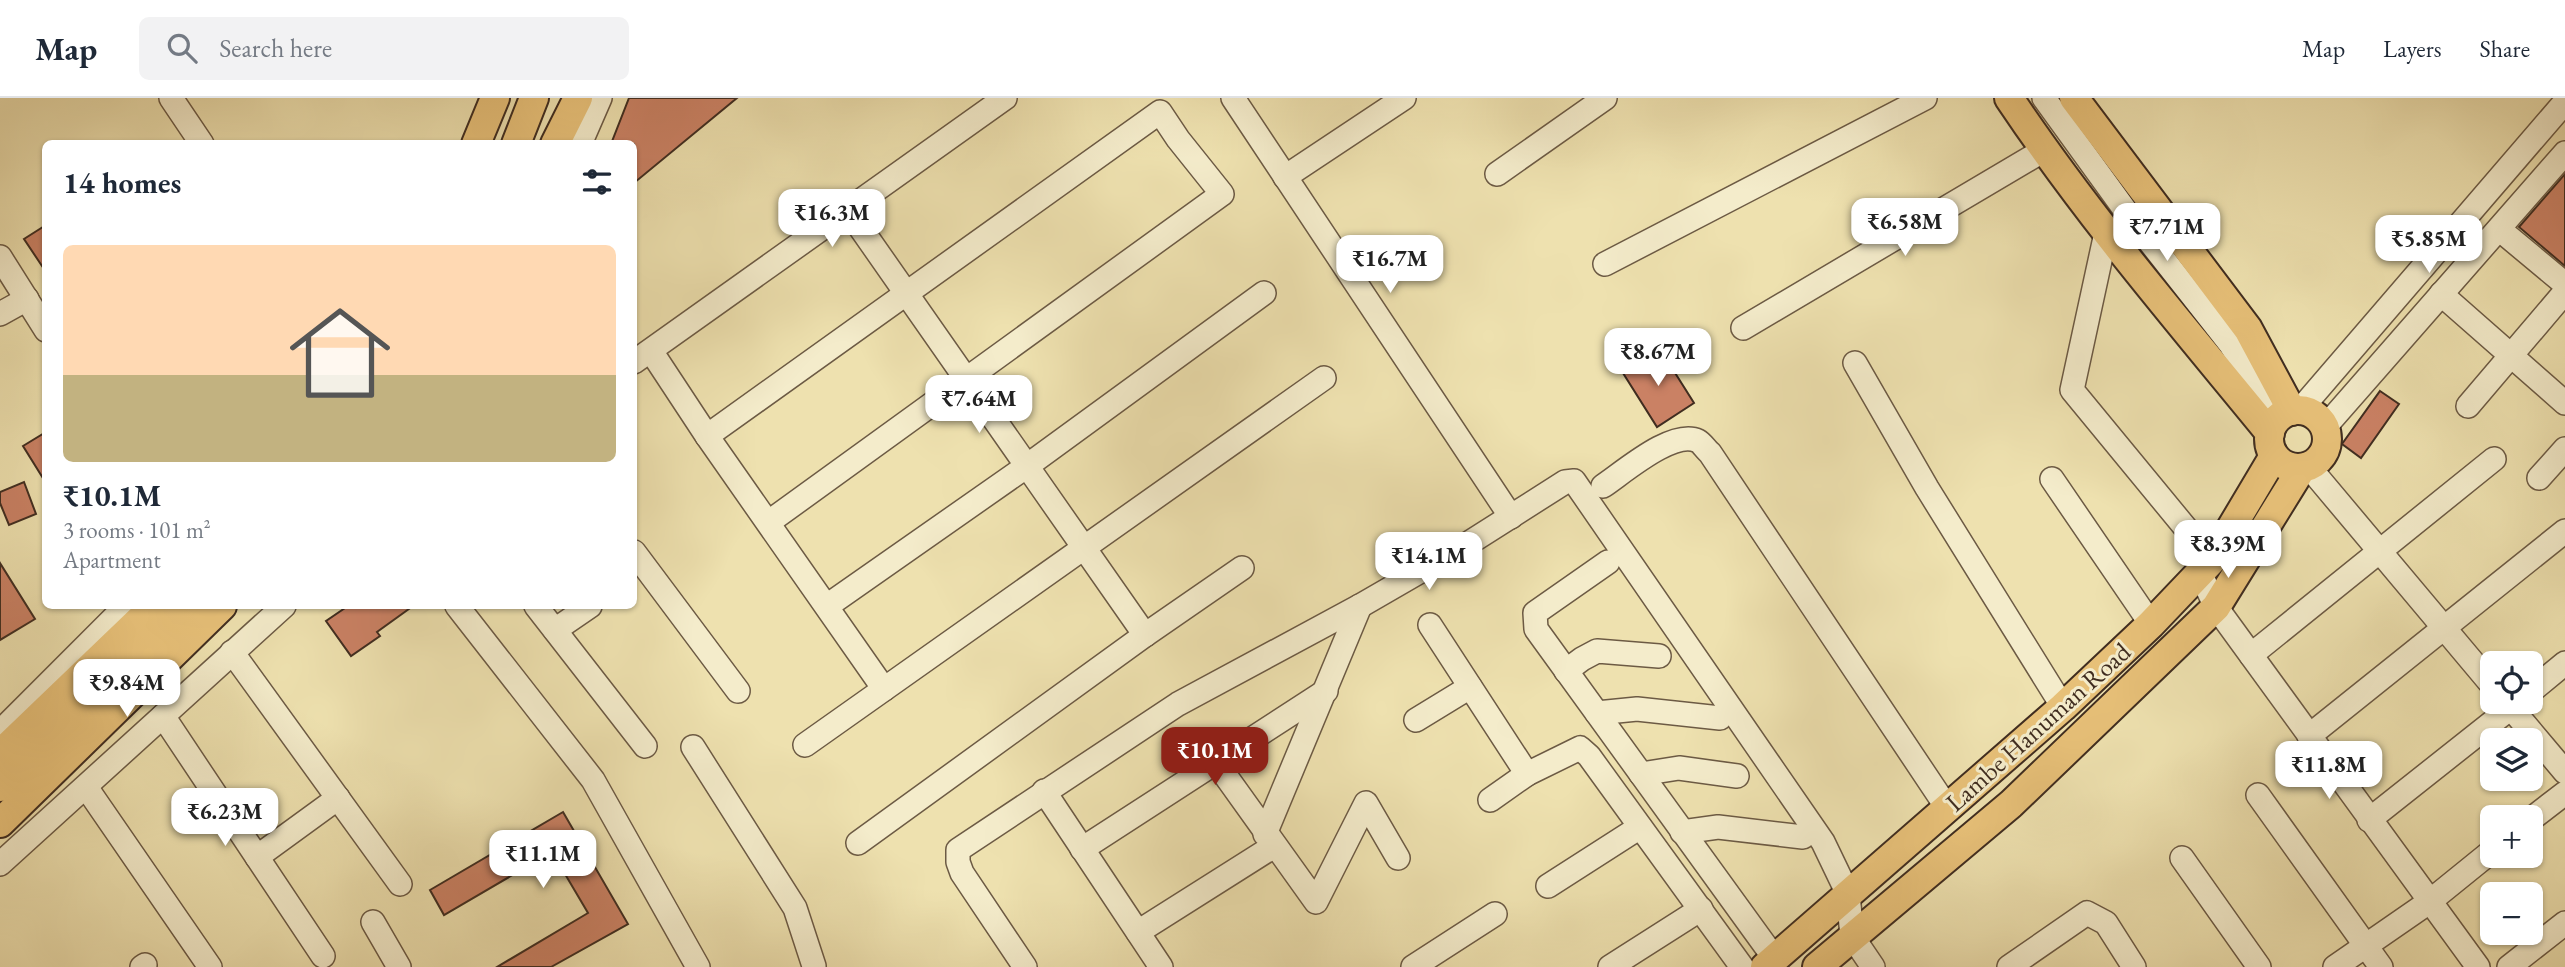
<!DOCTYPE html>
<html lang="en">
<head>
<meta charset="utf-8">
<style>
	body { margin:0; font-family:"EB Garamond",serif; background:#f2f2f3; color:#1f2937; height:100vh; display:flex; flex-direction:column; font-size:26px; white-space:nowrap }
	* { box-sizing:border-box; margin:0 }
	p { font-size:23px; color:#747a83 }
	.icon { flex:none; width:38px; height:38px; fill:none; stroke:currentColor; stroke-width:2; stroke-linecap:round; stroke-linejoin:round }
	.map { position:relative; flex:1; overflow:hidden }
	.drawer { position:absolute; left:42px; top:42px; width:595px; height:469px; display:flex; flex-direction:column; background:#fff; border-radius:10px; box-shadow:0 2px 5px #0004 }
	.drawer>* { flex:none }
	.fabs { position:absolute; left:2480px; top:553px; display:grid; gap:14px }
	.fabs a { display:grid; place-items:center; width:63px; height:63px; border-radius:10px; background:#fff; box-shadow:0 2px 5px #0004; font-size:35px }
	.price { position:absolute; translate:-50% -60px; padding:0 16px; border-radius:14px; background:#fff; color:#222; font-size:23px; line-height:46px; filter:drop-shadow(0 2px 4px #0008) }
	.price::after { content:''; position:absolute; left:50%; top:42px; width:21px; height:16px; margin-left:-10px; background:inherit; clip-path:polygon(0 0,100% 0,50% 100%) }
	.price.selected { background:#8f2418; color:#fff }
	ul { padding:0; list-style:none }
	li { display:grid; align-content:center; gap:14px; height:371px; padding:0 21px }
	li span { display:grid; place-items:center; height:217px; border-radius:10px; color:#555 }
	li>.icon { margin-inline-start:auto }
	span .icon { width:126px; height:126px; fill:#fffc; stroke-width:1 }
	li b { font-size:30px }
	h2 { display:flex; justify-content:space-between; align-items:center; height:84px; padding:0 21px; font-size:30px }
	header { display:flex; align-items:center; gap:42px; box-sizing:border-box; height:98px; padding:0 35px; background:#fff; border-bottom:2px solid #e0e1e3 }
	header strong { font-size:33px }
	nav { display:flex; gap:38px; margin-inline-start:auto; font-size:24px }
	.search { width:490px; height:63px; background:#f2f2f3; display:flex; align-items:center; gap:18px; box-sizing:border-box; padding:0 24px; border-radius:10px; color:#747a83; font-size:26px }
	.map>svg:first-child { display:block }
	.building { fill:#ca8164; stroke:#402d20; stroke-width:2 }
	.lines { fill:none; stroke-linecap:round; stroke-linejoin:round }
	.minor-casing { stroke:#6c5a44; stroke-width:26 }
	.major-casing { stroke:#402d20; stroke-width:32 }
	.minor { stroke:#f4eccb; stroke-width:23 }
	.major { stroke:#e7c078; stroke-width:28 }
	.labels { text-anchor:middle; stroke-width:6; stroke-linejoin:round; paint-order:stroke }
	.street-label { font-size:26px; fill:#402d20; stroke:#f4eccb }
</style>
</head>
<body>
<header>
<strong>Map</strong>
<div class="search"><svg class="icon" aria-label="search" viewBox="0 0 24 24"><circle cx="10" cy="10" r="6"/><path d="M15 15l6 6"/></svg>Search here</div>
<nav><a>Map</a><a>Layers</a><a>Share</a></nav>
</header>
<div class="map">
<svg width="2565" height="869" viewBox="0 0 2565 869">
	<rect width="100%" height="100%" fill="#eee1af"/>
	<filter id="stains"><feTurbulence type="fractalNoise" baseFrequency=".00286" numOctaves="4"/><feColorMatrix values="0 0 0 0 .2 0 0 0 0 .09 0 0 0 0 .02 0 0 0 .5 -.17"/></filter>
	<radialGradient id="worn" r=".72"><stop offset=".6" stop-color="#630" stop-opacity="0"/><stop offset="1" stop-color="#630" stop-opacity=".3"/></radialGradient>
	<g class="building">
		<polygon points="629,0 737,0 634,85 634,46 611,46"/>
		<polygon points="2565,76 2565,168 2519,129"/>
		<polygon points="46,127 46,174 24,141"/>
		<polygon points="1660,251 1694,305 1657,329 1623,275"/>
		<polygon points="2380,293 2399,306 2361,360 2342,346"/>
		<polygon points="46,334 46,385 23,348"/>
		<polygon points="24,384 36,416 9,427 0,405 0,394"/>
		<polygon points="0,465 35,521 0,542"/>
		<polygon points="348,508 413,508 377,534 380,538 351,558 326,523"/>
		<polygon points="563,714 628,826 551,869 497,869 588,815 552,754 444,817 430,792"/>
	</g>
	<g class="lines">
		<defs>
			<g id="minor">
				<polyline points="171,0 202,46"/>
				<polyline points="1233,0 1511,419"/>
				<polyline points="2044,0 2128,116 2231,247 2277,320"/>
				<polyline points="580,46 600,0"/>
				<polyline points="1497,76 1605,0"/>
				<polyline points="1285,79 1404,0"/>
				<polyline points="848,112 1145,537"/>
				<polyline points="2499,131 2565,186"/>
				<polyline points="2106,135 2072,292 2212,462"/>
				<polyline points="0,159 46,232"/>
				<polyline points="1605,166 1925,0"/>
				<polyline points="2441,196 2565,305"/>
				<polyline points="0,216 27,201"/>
				<polyline points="1743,230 2044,52"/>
				<polyline points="651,253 707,338 884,591"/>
				<polyline points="634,264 1005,0"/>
				<polyline points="1855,265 1927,390 2063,609"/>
				<polyline points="2468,308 2565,194"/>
				<polyline points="2300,312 2565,4"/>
				<polyline points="2325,329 2565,55"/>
				<polyline points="707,338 1160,14 1178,41 1222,96 769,424"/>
				<polyline points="2309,369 2492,587"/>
				<polyline points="2539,380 2565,351"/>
				<polyline points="2052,381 2151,526"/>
				<path d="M 1603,388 C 1624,374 1673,331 1698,343 C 1702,345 1706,352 1710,355 L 1948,711"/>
				<polyline points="634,454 738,593"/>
				<polyline points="1608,464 1535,515 1536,531 1775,861"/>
				<polyline points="2200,475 2216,509 2478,869"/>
				<polyline points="457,508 593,682 698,869"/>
				<polyline points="536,508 645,648"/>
				<polyline points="827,508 1027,368 1264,195"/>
				<polyline points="1430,527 1527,676"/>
				<polyline points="555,532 590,508"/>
				<polyline points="232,554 400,786"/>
				<polyline points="2251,557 2494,361"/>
				<polyline points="1566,573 1582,561 1597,553 1659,558"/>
				<polyline points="2530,594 2565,565"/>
				<polyline points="2506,604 2565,674"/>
				<polyline points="1597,615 1637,611 1720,620"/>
				<polyline points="163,618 323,858"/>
				<polyline points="1416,622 1470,589"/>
				<polyline points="0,634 126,508"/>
				<polyline points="2309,638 2565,433"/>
				<polyline points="805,647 1324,280"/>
				<polyline points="693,649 795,810 814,868"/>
				<polyline points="1215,663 1316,804 1366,705 1398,760"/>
				<polyline points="1641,676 1679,670 1737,678"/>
				<polyline points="86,689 210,869"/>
				<polyline points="1044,693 1161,869"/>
				<polyline points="2258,697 2381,869"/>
				<polyline points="1490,702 1527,676 1580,650 1589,658 1742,869"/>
				<polyline points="2369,722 2518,604"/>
				<polyline points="2530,722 2565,695"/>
				<polyline points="1682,734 1718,729 1803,739"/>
				<polyline points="1265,736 1360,508"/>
				<polyline points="858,745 1145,537 1242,470"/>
				<polyline points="1082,751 1326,593"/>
				<polyline points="257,759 338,700"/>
				<polyline points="2182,760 2259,869"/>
				<polyline points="0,766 284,508"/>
				<polyline points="1548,788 1640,729"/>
				<polyline points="373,824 399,869"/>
				<polyline points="1138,834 1274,748"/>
				<polyline points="142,869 145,867"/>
				<polyline points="1025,869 962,775 958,764 958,752 1178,606 1360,508 1469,445 1565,384 1574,383 1823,744 1848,796 1852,838 1873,869"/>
				<polyline points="1413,869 1495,816"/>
				<polyline points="1610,869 1701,811"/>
				<polyline points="2009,869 2087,815 2106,825 2134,869"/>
				<polyline points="2335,869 2429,804 2492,753"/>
				<polyline points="2509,869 2565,825"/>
			</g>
			<g id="major">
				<path d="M 2009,0 C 2088,118 2180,225 2270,335"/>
				<polyline points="2074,0 2248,231 2292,313"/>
				<polyline points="476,46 495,0"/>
				<polyline points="516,46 534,0"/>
				<polyline points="555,46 578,0"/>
				<circle cx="2298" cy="341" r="29"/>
				<polyline points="0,656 154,508"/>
				<polyline points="0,689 186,508"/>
				<polyline points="0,725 222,508"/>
				<polyline points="1765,869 2063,609 2151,526 2212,462 2274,358"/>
				<polyline points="1817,869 2011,706 2216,509 2302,370"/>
			</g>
		</defs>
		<use href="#minor" class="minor-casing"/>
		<use href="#major" class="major-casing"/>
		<use href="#minor" class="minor"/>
		<use href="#major" class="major"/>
	</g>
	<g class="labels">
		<g class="street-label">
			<text transform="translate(2038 629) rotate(-42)" y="9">Lambe Hanuman Road</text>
		</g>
	</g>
	<rect width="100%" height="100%" filter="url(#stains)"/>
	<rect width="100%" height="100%" fill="url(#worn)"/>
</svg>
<div class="fabs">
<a><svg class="icon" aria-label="locate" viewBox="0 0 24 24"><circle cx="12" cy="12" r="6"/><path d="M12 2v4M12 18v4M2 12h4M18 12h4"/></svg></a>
<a><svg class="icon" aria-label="layers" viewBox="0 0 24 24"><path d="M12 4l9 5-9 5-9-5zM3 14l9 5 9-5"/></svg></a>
<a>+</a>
<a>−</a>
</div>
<b class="price" style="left:832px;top:151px">₹16.3M</b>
<b class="price" style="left:1905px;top:160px">₹6.58M</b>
<b class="price" style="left:2167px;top:165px">₹7.71M</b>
<b class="price" style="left:2429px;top:177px">₹5.85M</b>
<b class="price" style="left:1390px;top:197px">₹16.7M</b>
<b class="price" style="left:1658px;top:290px">₹8.67M</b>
<b class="price" style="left:979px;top:337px">₹7.64M</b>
<b class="price" style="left:2228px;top:482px">₹8.39M</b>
<b class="price" style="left:1429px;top:494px">₹14.1M</b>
<b class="price" style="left:127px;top:621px">₹9.84M</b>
<b class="price selected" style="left:1215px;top:689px">₹10.1M</b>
<b class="price" style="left:2329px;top:703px">₹11.8M</b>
<b class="price" style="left:225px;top:750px">₹6.23M</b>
<b class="price" style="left:543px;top:792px">₹11.1M</b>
<section class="drawer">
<h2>14 homes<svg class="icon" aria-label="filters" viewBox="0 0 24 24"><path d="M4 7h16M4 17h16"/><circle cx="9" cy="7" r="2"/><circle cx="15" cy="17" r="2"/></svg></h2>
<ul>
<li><span style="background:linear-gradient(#ffd9b3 60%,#c2b280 0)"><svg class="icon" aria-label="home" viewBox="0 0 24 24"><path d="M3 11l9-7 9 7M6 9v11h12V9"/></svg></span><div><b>₹10.1M</b><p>3 rooms · 101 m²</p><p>Apartment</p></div></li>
</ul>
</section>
</div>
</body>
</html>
